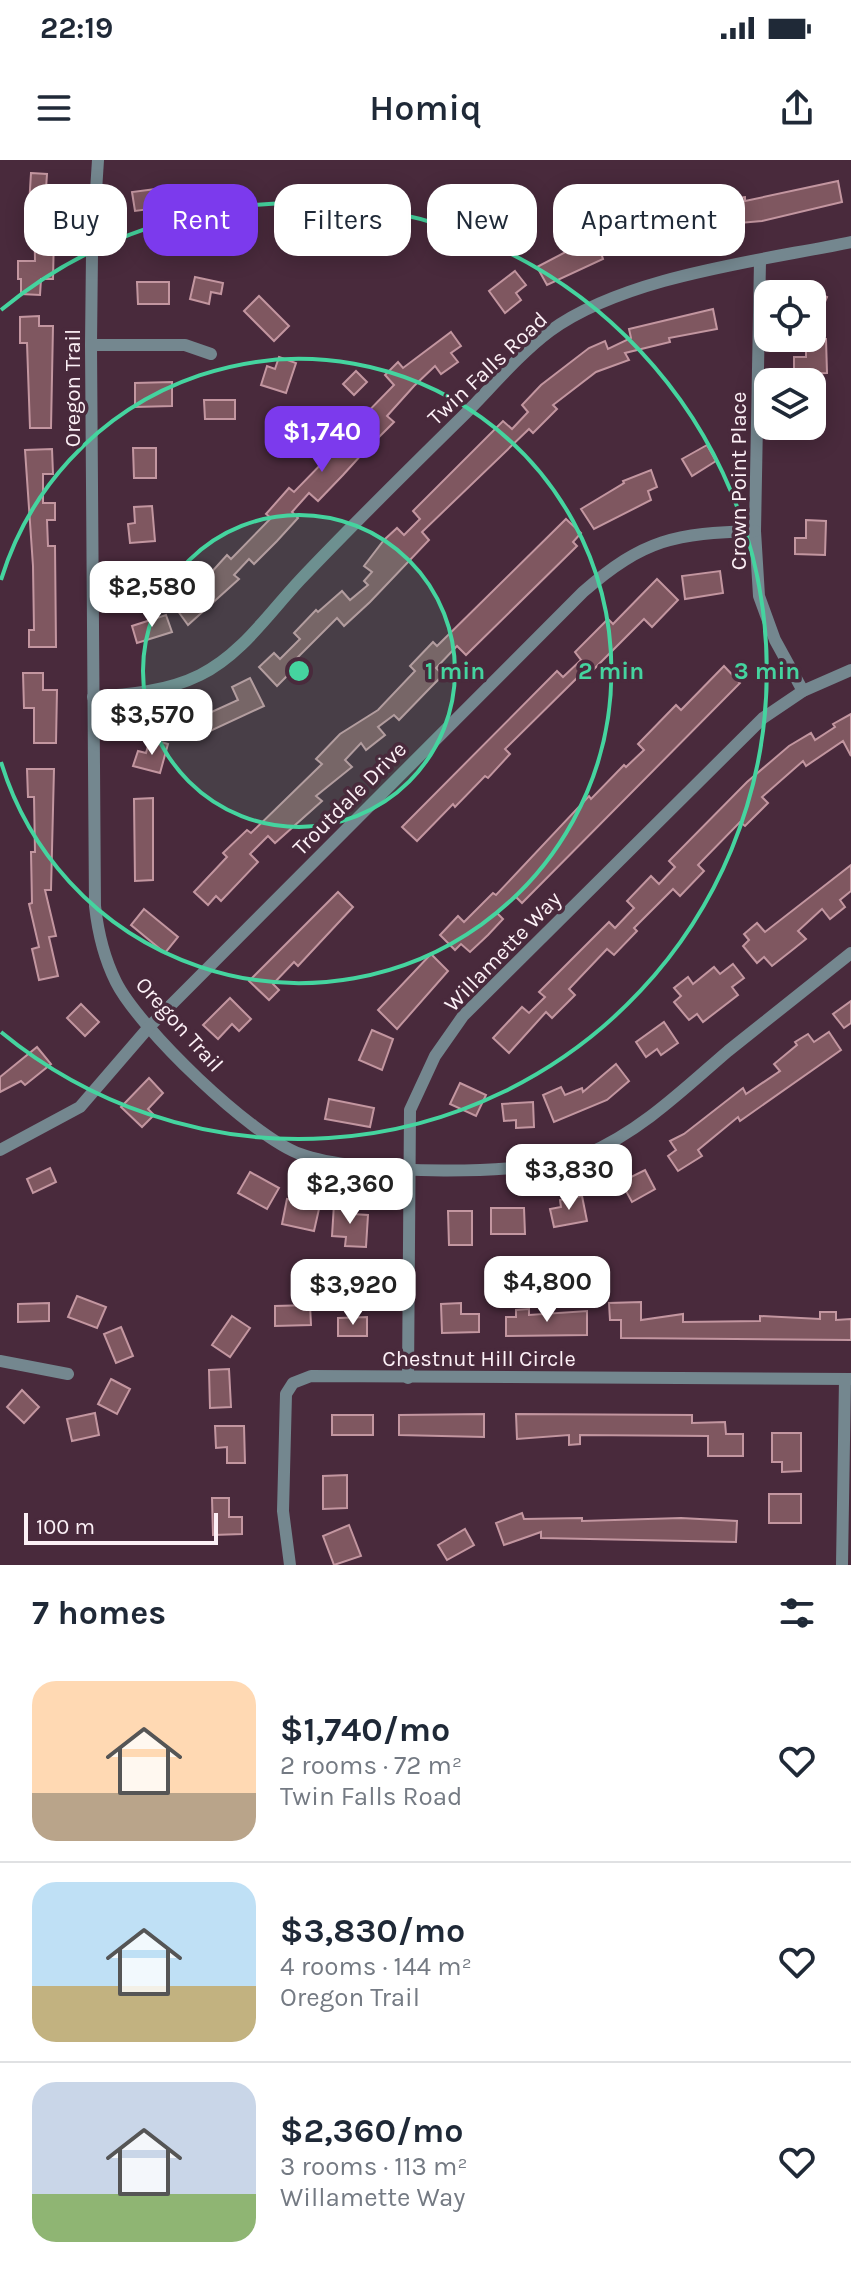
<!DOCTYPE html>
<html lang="en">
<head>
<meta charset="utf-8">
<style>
	body { margin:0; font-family:Karla,sans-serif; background:#f6f6f7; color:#1f2937; height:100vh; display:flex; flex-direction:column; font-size:30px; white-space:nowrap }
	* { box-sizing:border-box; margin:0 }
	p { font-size:26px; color:#747a83 }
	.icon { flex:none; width:44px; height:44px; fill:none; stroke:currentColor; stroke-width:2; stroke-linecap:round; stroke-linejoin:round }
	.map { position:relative; height:1405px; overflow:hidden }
	.sheet { display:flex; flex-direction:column; background:#fff; flex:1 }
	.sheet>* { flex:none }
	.hud { position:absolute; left:24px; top:24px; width:804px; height:72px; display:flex; gap:16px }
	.buttons { position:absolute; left:754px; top:120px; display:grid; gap:16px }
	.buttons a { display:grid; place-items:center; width:72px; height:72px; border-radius:16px; background:#fff; box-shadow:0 4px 20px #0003; font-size:40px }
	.scale { position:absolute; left:24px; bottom:20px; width:194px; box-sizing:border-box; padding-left:8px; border:4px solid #fcf0f6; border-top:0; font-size:22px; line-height:28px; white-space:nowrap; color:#fcf0f6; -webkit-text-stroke:6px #492a3c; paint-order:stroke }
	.price { position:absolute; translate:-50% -68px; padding:0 18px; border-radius:16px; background:#fff; color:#222; font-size:26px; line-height:52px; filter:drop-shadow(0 2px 4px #0008) }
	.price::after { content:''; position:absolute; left:50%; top:48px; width:24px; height:18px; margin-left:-12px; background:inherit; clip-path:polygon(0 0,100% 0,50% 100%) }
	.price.current { background:#7c3aed; color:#fff }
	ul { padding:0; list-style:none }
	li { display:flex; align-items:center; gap:24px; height:200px; padding:0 32px }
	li+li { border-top:2px solid #e0e1e3 }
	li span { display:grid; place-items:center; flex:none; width:224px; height:160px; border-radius:24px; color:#555 }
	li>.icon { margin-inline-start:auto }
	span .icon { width:96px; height:96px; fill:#fffc; stroke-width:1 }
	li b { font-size:34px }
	h2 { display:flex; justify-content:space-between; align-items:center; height:96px; padding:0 32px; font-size:34px }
	.chip { padding:0 28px; border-radius:24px; background:#fff; box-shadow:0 4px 20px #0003; font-size:28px; line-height:72px }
	.chip.current { background:#7c3aed; color:#fff }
	.status { display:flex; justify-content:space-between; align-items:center; height:56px; padding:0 40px; background:#fff; direction:ltr }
	.status svg { height:22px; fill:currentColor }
	header { display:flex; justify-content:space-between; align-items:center; height:104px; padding:0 32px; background:#fff; font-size:36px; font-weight:600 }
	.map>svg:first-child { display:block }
	.building { fill:#7f5760; stroke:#c396a0; stroke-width:2 }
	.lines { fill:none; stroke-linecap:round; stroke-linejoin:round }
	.street { stroke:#74878f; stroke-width:12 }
	.ring { fill:none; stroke:#45d49f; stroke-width:4 }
	.labels { text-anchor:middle; stroke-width:7; stroke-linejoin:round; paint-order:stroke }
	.street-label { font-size:22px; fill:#fcf0f6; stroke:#492a3c }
	.centre { fill:#45d49f; stroke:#492a3c; stroke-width:4 }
	.ring-label { font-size:24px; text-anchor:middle; font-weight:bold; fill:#45d49f; stroke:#492a3c; stroke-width:7; stroke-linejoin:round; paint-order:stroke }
</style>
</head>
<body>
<div class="status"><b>22:19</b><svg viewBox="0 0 49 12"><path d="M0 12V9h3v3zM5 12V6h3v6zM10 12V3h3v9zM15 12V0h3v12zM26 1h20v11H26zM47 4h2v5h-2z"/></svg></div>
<header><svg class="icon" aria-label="menu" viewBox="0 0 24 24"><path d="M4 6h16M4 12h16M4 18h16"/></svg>Homiq<svg class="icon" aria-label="share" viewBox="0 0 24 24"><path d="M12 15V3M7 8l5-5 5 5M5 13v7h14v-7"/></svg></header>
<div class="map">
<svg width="851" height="1405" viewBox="0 0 851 1405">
	<rect width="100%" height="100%" fill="#492a3c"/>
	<g class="building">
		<polygon points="31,13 47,14 46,29 55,30 53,119 41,119 40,135 21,134 21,119 18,119 18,101 35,101 34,46 29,46"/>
		<polygon points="838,21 842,42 762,61 728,64 728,58 702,60 704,70 687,74 685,64 643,73 646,83 626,88 624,82 600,90 603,99 547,125 537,107 579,85 577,79 620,66 617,53 697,33 698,42 745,37 745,41"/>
		<polygon points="164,28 164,32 198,32 198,44 222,44 222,33 236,33 237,59 179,63 180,45 135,51 132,32"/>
		<polygon points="281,44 303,44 304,78 281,79"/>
		<polygon points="515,111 526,125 516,133 521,140 505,153 489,131"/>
		<polygon points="195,117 223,123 221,134 211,132 209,144 190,139"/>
		<polygon points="137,122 169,122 169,144 138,144"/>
		<polygon points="812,130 827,137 812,173"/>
		<polygon points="259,136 289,166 274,181 244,151"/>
		<polygon points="713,149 717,169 669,178 670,182 625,193 629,200 596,212 553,245 557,249 533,273 529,269 422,372 429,380 370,442 344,466 337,458 297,498 301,502 277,526 259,507 274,493 280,499 300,479 294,473 316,450 318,452 342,431 350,440 368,425 364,421 372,412 364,406 384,380 397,368 404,375 420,359 413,351 503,261 512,269 528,252 522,245 541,225 589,188 605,181 608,189 631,178 629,169"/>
		<polygon points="39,156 39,166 53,166 51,268 30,268 27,183 20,183 20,157"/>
		<polygon points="451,172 461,186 451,193 458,202 441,214 435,206 414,226 387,256 394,262 379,277 372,270 356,286 363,293 343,315 318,341 309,333 292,352 298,358 277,381 254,404 249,399 234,415 239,419 188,465 175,447 211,419 208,416 227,395 231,399 271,358 266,354 289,328 294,332 334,291 328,284 351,260 356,264 394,225 385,215 398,202 403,208"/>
		<polygon points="826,179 827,213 794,214 794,197 806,197 806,180"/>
		<polygon points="279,197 296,203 286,233 261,225 267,206 275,209"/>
		<polygon points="356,211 367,222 354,235 343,224"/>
		<polygon points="172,222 172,246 135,247 135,223"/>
		<polygon points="204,240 235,240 235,259 205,259"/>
		<polygon points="707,285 716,301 692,316 682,299"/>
		<polygon points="133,288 156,288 156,318 134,318"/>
		<polygon points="52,289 53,314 43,314 43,343 55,343 55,360 47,360 48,386 55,386 56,487 29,487 29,470 34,470 33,406 25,290"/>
		<polygon points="651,310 657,327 648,331 651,340 594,369 581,349 624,323 623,321"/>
		<polygon points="152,346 155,381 130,383 128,364 135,363 134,347"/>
		<polygon points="566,359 581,373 573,382 577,386 466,495 457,486 436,508 443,515 431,527 399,560 394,555 378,567 385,575 366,590 361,583 345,600 352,607 316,636 322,641 275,683 268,676 250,694 258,702 221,741 216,736 208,745 194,732 227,697 223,693 247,670 251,673 322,604 316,599 340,574 378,550 415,511 410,506 433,482 437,486"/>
		<polygon points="806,360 826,361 825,395 795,394 795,378 806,378"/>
		<polygon points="720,411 723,433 685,439 682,416"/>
		<polygon points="657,419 678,440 652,467 644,459 583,520 579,516 505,589 510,594 488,618 485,616 455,647 453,644 417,681 402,667 557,511 563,517 581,500 575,492 608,459 613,464"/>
		<polygon points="166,455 172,472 137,483 132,466"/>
		<polygon points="724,506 740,523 522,743 515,736 497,753 503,759 488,775 470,792 461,784 455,790 440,775 458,756 464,762 493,733 496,735 589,636 591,639 624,605 626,607 644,590 638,584 676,545 681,550"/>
		<polygon points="23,513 43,513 43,530 57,530 56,583 34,583 34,548 24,548"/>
		<polygon points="250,518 264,546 193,579 182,556 199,548 203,556 238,540 232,527"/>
		<polygon points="851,554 851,596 843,581 806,606 803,601 762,637 768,643 745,666 740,662 698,705 704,711 680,736 673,729 634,768 637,771 614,795 607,789 569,829 575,835 552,858 546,852 509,893 493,878 522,847 529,853 545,837 539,832 609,762 615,768 634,748 627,741 651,716 659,724 675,707 669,701 747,622 789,586 811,573 815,580 835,567 833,564"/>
		<polygon points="150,579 168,584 160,613 133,606 138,591 146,593"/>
		<polygon points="27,609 54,609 51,730 45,730 56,776 49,777 58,816 39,820 32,789 39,787 29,744 32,743 31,692 35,692 34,637 28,637"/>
		<polygon points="153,638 153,720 135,721 134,639"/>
		<polygon points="851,705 851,731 840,740 845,747 830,759 822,749 798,771 806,779 791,791 772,806 764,797 757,803 743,786 749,780 744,774 757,763 765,772"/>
		<polygon points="338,732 353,747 298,806 294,802 273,824 279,830 269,840 249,821"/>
		<polygon points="144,749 178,777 165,793 131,765"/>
		<polygon points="431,794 448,811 397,869 378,850"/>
		<polygon points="733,804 744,818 732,827 738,835 703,862 697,854 689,860 674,842 681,836 674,828 688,817 693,824 714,807 720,814"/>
		<polygon points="230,838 251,859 239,871 232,864 218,879 203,865"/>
		<polygon points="851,841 851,863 844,868 833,854"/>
		<polygon points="81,844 99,862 85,876 67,858"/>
		<polygon points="664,862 678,883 661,895 657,889 646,897 636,882"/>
		<polygon points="372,870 393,879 382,910 359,900"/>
		<polygon points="829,872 841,890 740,961 738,957 698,990 702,996 678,1011 668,996 676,990 670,981 684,974 743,928 746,934 780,911 774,904 797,885 795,882 808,874 814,882"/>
		<polygon points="37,887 51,904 25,925 21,921 0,932 0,917"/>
		<polygon points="616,904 629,921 607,940 554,962 543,935 561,927 565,935 582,928 583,932"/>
		<polygon points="149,918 163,933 148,949 154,955 142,967 121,947"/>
		<polygon points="460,923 486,935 476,956 450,944"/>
		<polygon points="329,939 374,948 370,967 325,959"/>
		<polygon points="533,942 534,967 516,968 516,960 504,961 502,944"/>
		<polygon points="50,1008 56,1022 33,1033 27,1019"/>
		<polygon points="645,1010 655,1029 632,1042 621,1022"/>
		<polygon points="250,1012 279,1028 267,1049 238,1033"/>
		<polygon points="300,1036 321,1040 314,1071 282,1064 287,1039 298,1041"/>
		<polygon points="582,1036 587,1061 554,1067 550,1049 561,1047 560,1040"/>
		<polygon points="334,1044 353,1046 353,1054 368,1055 366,1087 345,1086 346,1077 332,1076"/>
		<polygon points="491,1048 524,1048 525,1074 491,1074"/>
		<polygon points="448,1051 472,1051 472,1085 449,1085"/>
		<polygon points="77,1136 106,1147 97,1168 68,1157"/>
		<polygon points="641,1142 641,1160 683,1154 683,1162 760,1161 760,1156 820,1159 820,1152 836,1152 836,1160 851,1159 851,1180 621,1178 621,1160 610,1160 609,1143"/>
		<polygon points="49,1143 49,1161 18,1162 18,1144"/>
		<polygon points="461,1143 461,1154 479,1154 479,1172 442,1173 441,1144"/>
		<polygon points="310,1145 311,1165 275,1166 275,1146"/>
		<polygon points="529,1149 529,1155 587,1151 587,1175 506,1176 506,1157 516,1157 516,1150"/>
		<polygon points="232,1156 250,1168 230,1197 212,1185"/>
		<polygon points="367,1157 367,1176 338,1176 338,1158"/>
		<polygon points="121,1167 133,1196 116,1203 104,1174"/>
		<polygon points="229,1209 231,1247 210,1248 209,1210"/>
		<polygon points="111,1219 130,1229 117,1254 98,1244"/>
		<polygon points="22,1230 39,1247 24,1263 7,1247"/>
		<polygon points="95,1253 99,1275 72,1281 67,1259"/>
		<polygon points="484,1254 484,1277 399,1275 399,1255"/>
		<polygon points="516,1254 692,1255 692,1263 725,1262 726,1274 743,1274 743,1296 708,1296 708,1276 580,1275 580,1284 569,1285 569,1275 517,1279"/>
		<rect x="332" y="1255" width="41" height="20"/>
		<polygon points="215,1266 244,1266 245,1303 227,1303 227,1287 216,1288"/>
		<polygon points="772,1273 801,1273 801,1311 782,1312 782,1302 772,1302"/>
		<polygon points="347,1315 347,1348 323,1349 323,1316"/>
		<rect x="769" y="1334" width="32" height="29"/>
		<polygon points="212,1338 229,1338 229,1357 242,1357 242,1374 213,1375"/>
		<polygon points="522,1353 524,1359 582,1358 582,1361 681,1358 737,1361 736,1382 541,1378 541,1372 504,1385 496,1363"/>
		<polygon points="349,1365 361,1396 334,1405 323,1376"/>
		<polygon points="465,1369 474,1385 447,1400 438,1385"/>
	</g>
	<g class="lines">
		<g class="street">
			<path d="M 98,0 L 92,93 L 91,185 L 95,746 C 98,773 104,798 116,822 C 139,868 251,976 300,994 C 354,1015 533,1017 587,994 C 640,972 685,928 728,891 C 769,858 810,826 851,793"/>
			<polyline points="760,101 755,371 759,436 775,480 803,531"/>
			<polyline points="91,185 185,185 211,194"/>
			<path d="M 93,537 C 128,535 168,531 200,515 C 241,495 269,453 300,420 C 353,364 408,310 463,256 C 491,228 518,195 550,171 C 625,116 760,101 851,82"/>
			<path d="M 0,990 L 80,947 L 149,867 L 583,432 C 644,379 675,373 755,371"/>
			<polyline points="0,1201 68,1214"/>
			<polyline points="408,1218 410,950 435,896 463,856 763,558 803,531 851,510"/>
			<polyline points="290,1405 283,1351 286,1234 293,1223 311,1216 851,1219"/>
			<polyline points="842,1405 845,1219"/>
		</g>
	</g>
	<circle cx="299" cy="511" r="156" fill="#45d49f" fill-opacity=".12"/>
	<g class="ring">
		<circle cx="299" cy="511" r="156"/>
		<path d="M1 420A312 312 0 1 1 1 602"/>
		<path d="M1 150A468 468 0 1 1 1 872"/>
	</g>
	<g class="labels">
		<g class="street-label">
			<text transform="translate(487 208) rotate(-43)" y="8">Twin Falls Road</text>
			<text transform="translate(72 228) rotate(-90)" y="8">Oregon Trail</text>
			<text transform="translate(738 321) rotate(-90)" y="8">Crown Point Place</text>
			<text transform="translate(349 638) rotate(-45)" y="8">Troutdale Drive</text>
			<text transform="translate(502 791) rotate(-46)" y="8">Willamette Way</text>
			<text transform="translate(180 864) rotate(48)" y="8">Oregon Trail</text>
			<text x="479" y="1206">Chestnut Hill Circle</text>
		</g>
	</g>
	<circle cx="299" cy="511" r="12" class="centre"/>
	<g class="ring-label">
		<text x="455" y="519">1 min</text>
		<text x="611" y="519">2 min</text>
		<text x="767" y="519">3 min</text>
	</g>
</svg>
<div class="buttons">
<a><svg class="icon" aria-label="locate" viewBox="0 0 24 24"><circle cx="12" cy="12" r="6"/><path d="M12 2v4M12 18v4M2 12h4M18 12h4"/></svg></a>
<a><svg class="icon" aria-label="layers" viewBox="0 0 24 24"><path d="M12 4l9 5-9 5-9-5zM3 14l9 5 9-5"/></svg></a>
</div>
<div class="scale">100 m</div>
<b class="price current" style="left:322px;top:314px">$1,740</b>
<b class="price" style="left:152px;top:469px">$2,580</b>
<b class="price" style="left:152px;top:597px">$3,570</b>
<b class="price" style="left:569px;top:1052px">$3,830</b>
<b class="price" style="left:350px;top:1066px">$2,360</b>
<b class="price" style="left:547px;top:1164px">$4,800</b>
<b class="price" style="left:353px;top:1167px">$3,920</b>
<div class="hud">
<a class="chip">Buy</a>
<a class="chip current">Rent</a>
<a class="chip">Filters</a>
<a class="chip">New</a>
<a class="chip">Apartment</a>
</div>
</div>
<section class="sheet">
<h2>7 homes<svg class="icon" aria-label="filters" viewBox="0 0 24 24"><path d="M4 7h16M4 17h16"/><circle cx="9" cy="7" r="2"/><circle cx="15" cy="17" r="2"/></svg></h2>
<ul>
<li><span style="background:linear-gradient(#ffd9b3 70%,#b9a48a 0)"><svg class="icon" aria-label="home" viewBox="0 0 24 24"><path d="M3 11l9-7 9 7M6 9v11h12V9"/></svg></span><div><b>$1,740/mo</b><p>2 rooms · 72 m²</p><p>Twin Falls Road</p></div><svg class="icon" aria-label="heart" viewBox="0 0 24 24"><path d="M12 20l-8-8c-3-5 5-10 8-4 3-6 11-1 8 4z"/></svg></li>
<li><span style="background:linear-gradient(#bfe0f5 65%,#c2b280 0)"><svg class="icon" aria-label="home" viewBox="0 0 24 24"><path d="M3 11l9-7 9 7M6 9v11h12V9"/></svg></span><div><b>$3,830/mo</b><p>4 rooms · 144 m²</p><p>Oregon Trail</p></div><svg class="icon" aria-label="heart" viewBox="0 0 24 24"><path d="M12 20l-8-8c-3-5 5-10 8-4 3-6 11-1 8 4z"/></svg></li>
<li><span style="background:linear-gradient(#c9d6e8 70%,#8fb573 0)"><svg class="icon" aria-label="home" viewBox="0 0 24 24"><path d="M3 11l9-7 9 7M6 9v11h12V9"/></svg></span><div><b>$2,360/mo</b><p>3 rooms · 113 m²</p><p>Willamette Way</p></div><svg class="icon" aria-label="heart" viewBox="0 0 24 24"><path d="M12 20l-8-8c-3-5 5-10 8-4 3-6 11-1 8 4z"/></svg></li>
</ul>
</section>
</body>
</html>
